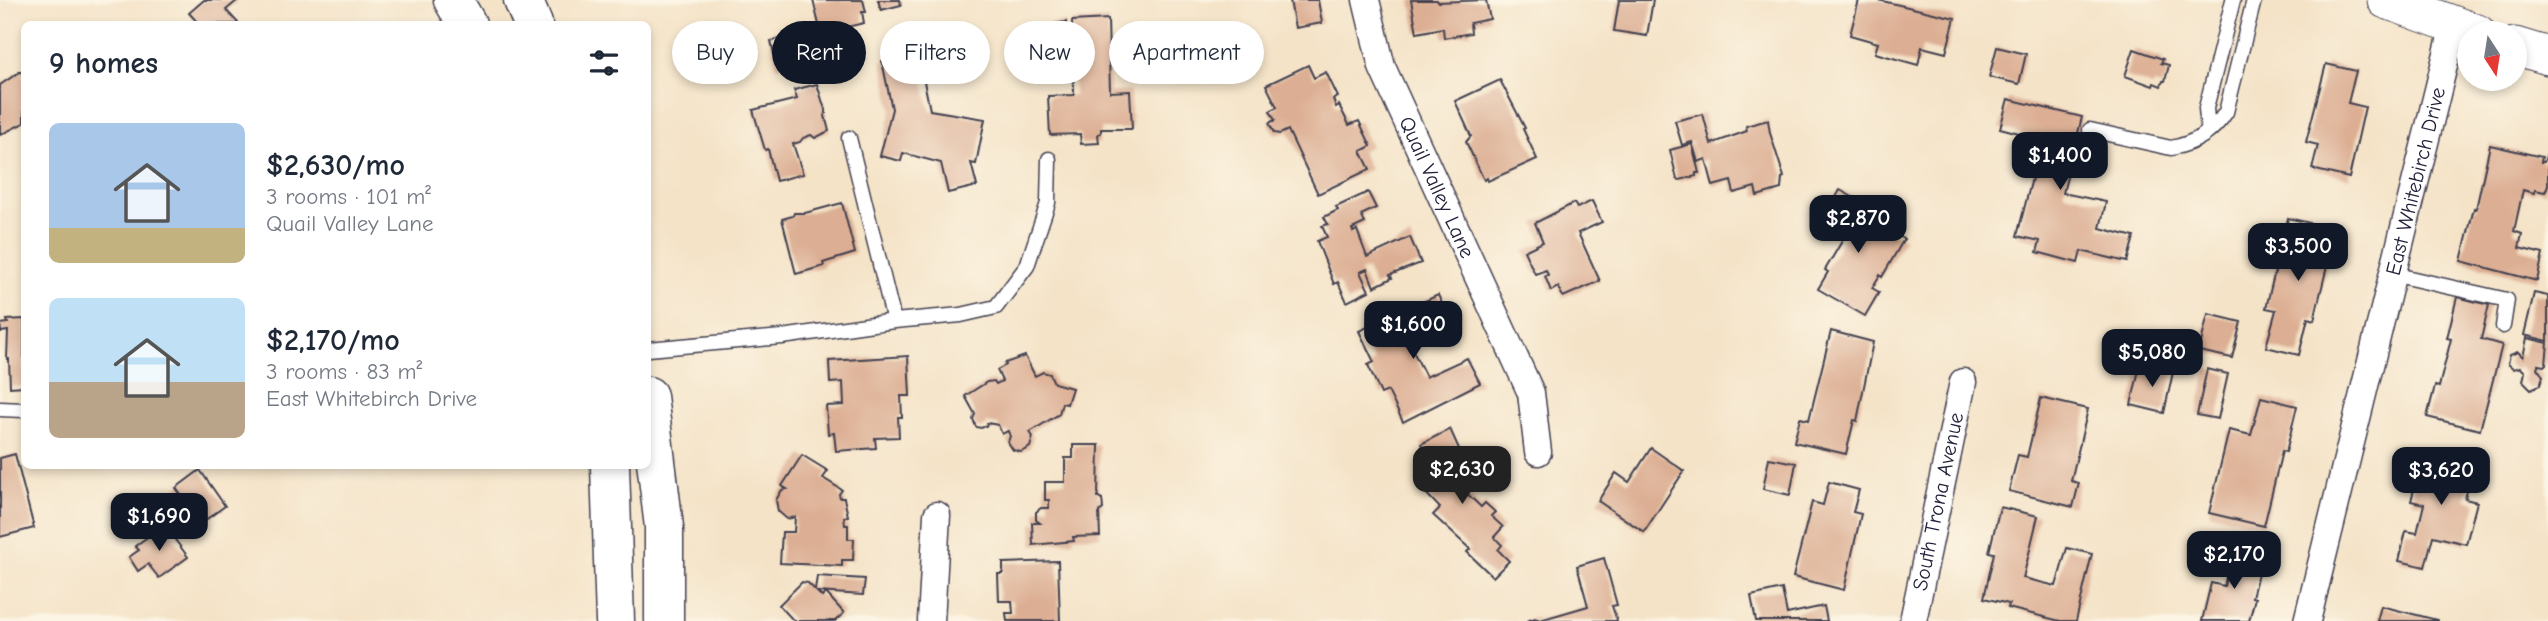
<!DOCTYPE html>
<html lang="en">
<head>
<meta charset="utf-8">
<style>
	body { margin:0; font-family:"Comic Neue",sans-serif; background:#f6f6f7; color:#1f2937; height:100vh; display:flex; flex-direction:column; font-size:26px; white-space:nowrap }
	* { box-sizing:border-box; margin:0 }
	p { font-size:23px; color:#747a83 }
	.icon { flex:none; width:38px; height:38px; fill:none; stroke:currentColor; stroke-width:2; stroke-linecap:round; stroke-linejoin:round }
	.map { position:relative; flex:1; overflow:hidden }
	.sheet { position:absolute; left:21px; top:21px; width:630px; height:448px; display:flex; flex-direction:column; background:#fff; border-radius:10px; box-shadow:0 4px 10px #0003 }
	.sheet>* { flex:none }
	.hud { position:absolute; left:672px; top:21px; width:665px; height:63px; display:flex; gap:14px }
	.needle { width:46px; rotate:168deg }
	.fabs { position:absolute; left:2457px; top:21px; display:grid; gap:14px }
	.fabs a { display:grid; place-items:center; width:70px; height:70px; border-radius:50%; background:#fff; box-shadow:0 4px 10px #0003; font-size:35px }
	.price { position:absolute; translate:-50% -60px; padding:0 16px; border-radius:14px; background:#111827; color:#fff; font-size:23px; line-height:46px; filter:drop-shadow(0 2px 4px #0008) }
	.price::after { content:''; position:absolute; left:50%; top:42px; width:21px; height:16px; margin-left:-10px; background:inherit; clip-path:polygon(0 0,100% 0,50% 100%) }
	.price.on { background:#222; color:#fff }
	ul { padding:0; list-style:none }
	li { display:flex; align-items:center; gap:21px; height:175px; padding:0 28px }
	li span { display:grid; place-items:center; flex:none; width:196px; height:140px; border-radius:10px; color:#555 }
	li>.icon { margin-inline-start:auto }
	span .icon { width:84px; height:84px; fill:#fffc; stroke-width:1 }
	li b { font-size:30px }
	h2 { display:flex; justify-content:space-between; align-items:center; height:84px; padding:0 28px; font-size:30px }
	.tag { padding:0 24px; border-radius:32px; background:#fff; box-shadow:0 4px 10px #0003; font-size:24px; line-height:63px }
	.tag.on { background:#111827; color:#fff }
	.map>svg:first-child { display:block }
	.building { fill:#dcae93 }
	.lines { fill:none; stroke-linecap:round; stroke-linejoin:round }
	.lane-casing { stroke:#423f50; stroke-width:17 }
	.street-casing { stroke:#423f50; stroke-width:29 }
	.secondary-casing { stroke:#423f50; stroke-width:39 }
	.primary-casing { stroke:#423f50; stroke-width:41 }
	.lane { stroke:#fff; stroke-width:14 }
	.street { stroke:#fff; stroke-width:26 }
	.secondary { stroke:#fff; stroke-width:37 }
	.primary { stroke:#fff; stroke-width:38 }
	.labels { text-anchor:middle; stroke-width:5; stroke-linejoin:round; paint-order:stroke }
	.street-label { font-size:21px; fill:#22223b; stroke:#fcf5e5 }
</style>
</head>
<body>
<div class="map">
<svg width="2548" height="621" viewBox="0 0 2548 621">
	<rect width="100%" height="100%" fill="#fcf5e5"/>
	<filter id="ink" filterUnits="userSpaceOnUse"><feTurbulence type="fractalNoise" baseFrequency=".0143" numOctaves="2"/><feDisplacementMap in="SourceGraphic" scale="14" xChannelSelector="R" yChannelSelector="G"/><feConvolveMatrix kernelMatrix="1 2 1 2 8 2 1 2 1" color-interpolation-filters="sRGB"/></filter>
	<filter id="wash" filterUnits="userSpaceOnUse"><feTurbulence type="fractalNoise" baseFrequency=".00686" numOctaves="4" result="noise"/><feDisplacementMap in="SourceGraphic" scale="28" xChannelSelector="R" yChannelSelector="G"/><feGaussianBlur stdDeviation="1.57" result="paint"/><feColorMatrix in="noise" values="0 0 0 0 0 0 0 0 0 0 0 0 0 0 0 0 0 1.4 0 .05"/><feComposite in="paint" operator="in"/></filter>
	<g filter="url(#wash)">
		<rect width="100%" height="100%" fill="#f4e3c7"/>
		<g id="blocks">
			<g class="building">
				<polygon points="204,0 238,0 226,10 239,24 199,24 189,13"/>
				<polygon points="813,0 863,0 866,12 862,12 864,23 821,33"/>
				<polygon points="878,0 900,0 901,5 881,10"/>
				<polygon points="1290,0 1318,0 1322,23 1295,28"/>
				<polygon points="1411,0 1437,0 1438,2 1486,0 1490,19 1470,23 1471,33 1444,38 1443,28 1417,33"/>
				<polygon points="1619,0 1653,0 1647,36 1614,31"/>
				<polygon points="1859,0 1878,0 1955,18 1946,53 1922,47 1918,65 1875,53 1878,43 1850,35"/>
				<polygon points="1108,19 1110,92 1130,91 1132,129 1101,129 1101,133 1098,134 1099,143 1081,144 1080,134 1050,135 1048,96 1074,95 1072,21"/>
				<polygon points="1066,22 1067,44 1025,52 1024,29"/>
				<polygon points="788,37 794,63 777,67 771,41"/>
				<polygon points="1997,47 2026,54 2019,84 1989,77"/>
				<polygon points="2134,49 2163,59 2161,63 2169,65 2165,81 2163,81 2161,86 2154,83 2153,86 2125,76"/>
				<polygon points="918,53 930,110 985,119 976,164 971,163 977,186 948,193 941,163 903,153 901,161 880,156 892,109 882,61"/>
				<polygon points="2326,64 2356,71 2348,103 2365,107 2349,178 2312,169 2318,145 2306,142"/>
				<polygon points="1308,65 1314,78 1326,72 1338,97 1333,99 1336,107 1339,105 1349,125 1359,121 1371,146 1361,151 1370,169 1318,194 1288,130 1280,134 1274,133 1269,123 1275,120 1270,111 1277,107 1266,85"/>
				<polygon points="21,71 24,77 24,123 0,135 0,85"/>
				<polygon points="1500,80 1525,128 1523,129 1537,159 1488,181 1487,178 1484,180 1466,142 1471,136 1455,101"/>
				<polygon points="817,84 826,113 825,116 829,131 815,138 811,135 803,138 800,142 793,144 803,174 776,181 768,149 765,150 753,110 797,99 794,90"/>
				<polygon points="2008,99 2082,117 2063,193 2106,202 2100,228 2134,237 2127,262 2081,251 2078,263 2037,252 2040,241 2017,236 2036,163 2044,165 2050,141 2000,128"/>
				<polygon points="1703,114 1711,144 1747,131 1746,126 1768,120 1770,133 1784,177 1782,178 1781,189 1757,196 1755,187 1734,193 1731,181 1713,186 1706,159 1698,162 1692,142 1682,145 1675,121"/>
				<polygon points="1692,144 1699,173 1696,173 1696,176 1680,180 1677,179 1670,150"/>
				<polygon points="2490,145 2542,157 2541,162 2544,162 2548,151 2548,185 2545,192 2535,190 2534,193 2523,190 2514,231 2522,234 2519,248 2543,254 2537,281 2461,261 2474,208 2476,209"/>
				<polygon points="1840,190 1870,207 1864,216 1904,239 1882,277 1880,275 1872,288 1879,292 1865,316 1818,289 1828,272 1825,270 1848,231 1824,218"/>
				<polygon points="1368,192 1376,208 1361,215 1365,223 1352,229 1353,232 1357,230 1367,257 1410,237 1421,263 1390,275 1392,278 1374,287 1367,269 1360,272 1369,291 1347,302 1338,282 1334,284 1317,241 1327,237 1322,226 1328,224 1324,217 1338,210 1336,207"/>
				<polygon points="1592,201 1602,222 1578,233 1600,281 1563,297 1558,287 1551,291 1545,276 1548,275 1546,270 1535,274 1524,251 1543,242 1535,223 1574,203 1577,208"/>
				<polygon points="842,203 855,253 823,263 824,266 796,274 782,219 793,216 794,213 805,213"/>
				<polygon points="2288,218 2336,229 2314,320 2308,318 2299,355 2266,347 2276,310 2266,308"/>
				<polygon points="2534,293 2548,296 2548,341 2524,335"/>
				<polygon points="1438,295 1450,321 1408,341 1426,377 1467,358 1480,383 1403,422 1388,391 1381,394 1368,365 1374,362 1359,331"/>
				<polygon points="2457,297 2489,305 2481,339 2502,345 2480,430 2427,417 2435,386 2439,387 2451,339 2447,338"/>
				<polygon points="2208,314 2241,322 2232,358 2199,351"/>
				<polygon points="24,319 24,386 10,387 9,359 7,359 8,331 1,332 0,324 8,323 7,320"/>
				<polygon points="1831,331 1873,342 1857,421 1854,420 1846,454 1794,442 1800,418 1809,420"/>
				<polygon points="2527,338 2548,343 2546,364 2544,366 2538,365 2537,368 2543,376 2540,385 2531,389 2523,381 2525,372 2520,367 2514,369 2508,364 2510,355 2518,352 2523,357"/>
				<polygon points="908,356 910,396 901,396 902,417 898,417 899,437 875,438 876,448 836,451 834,433 828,434 826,406 844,405 843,382 830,383 829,361"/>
				<polygon points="1025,356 1035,376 1043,372 1050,374 1054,383 1072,388 1067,404 1062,403 1059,414 1030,432 1033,437 1030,447 1021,452 1013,450 1008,442 1010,436 1008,431 1002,434 998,425 987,423 986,426 981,428 976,427 973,419 975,414 965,396 987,382 994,381 996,384 1002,381 997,370 1006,365 1005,363"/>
				<polygon points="2140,365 2173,372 2164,413 2131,405"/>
				<polygon points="2207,369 2228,374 2218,419 2197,415"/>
				<polygon points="2261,397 2297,406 2286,452 2282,451 2264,526 2209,513 2229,430 2251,435"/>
				<polygon points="2041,398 2088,409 2071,481 2079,483 2073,507 2009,491 2018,455 2027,457"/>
				<polygon points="1450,429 1465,462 1452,469 1457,478 1449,484 1456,491 1460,487 1481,507 1485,503 1495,512 1491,516 1503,527 1494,537 1502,545 1498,550 1509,561 1493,577 1467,552 1470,549 1433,515 1440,508 1423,490 1437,475 1421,444"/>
				<polygon points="1073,445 1099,445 1098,497 1102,499 1103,509 1099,512 1100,536 1073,537 1074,541 1033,545 1032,523 1040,523 1036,520 1036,512 1041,508 1049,508 1049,500 1045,500 1045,482 1065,482 1065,458 1073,458"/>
				<polygon points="1651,448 1684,471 1644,532 1598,501 1616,473 1629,482"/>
				<polygon points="2437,450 2475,459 2465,499 2477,502 2466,544 2433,536 2425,567 2399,561 2406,531 2417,533 2424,504 2411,501 2418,473 2431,476"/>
				<polygon points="15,454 34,528 0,537 0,458"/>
				<polygon points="802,455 828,471 823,478 842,490 839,494 840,498 844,498 848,516 844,517 845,525 848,525 848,539 854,539 853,560 842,560 842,566 780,563 782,532 794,532 795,517 787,519 778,511 776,500 782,490 787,489 782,486"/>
				<polygon points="1769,458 1796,463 1790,495 1763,489"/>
				<polygon points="200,470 225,506 201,523 176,488"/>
				<polygon points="1829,482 1859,490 1853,512 1861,514 1844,590 1793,577 1812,502 1823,505"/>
				<polygon points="2000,507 2038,516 2023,578 2056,586 2067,548 2092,554 2076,621 2060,621 2008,608 2009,604 1984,598 1994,553 1989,552"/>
				<polygon points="164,525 188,557 159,578 148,564 138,571 129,557 139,550 135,546"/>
				<polygon points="2233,550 2262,558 2252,597 2255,598 2249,621 2202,621 2211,583 2224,586"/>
				<polygon points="1604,558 1617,605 1612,606 1617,621 1526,621 1535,618 1540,620 1588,606 1577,566"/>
				<polygon points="1058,561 1060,621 1007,621 1006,613 1013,613 1012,601 999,601 998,574 1003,574 1003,563"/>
				<polygon points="817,576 865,579 863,595 817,592 822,597 826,593 844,613 835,621 794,621 779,605 802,582 808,583 815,590"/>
				<polygon points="1782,589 1787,614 1824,606 1827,621 1756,621 1751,596"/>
				<polygon points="2381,606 2437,620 2437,621 2377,621"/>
			</g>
		</g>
	</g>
	<g filter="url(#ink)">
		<use href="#blocks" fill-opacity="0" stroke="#423f50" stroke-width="2"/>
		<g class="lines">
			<defs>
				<g id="lane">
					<path d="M 2090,130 L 2171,148 C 2194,144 2213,132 2226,112 L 2254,0"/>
					<polyline points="2208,132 2206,108 2233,0"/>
					<polyline points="849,138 894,321"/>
					<polyline points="2392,274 2507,300 2503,326"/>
					<polyline points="648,349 782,337 894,321 961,315 996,307 1027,266 1048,203 1049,159"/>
					<polyline points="0,409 24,410"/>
				</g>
				<g id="street">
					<path id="s1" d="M 1366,0 L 1382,67 L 1531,393 L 1538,452"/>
					<polyline points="931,621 937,515"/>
					<path id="s2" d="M 1913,621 L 1963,382"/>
					<path id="s3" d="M 2307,621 L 2454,25"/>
				</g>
				<g id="secondary">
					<polyline points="2386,0 2477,33"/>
					<polyline points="2515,46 2548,56"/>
				</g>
				<g id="primary">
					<polyline points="453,0 467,24"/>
					<polyline points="523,0 533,24"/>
					<polyline points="648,396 664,527 664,621"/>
					<polyline points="610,466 615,621"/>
				</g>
			</defs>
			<use href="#lane" class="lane-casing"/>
			<use href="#street" class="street-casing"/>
			<use href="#secondary" class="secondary-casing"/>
			<use href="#primary" class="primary-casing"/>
			<use href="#lane" class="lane"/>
			<use href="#street" class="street"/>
			<use href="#secondary" class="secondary"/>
			<use href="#primary" class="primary"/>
		</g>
	</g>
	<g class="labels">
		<g class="street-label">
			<text dy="7" stroke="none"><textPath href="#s3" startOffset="453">East Whitebirch Drive</textPath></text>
			<text dy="7" stroke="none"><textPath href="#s1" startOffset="201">Quail Valley Lane</textPath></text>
			<text dy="7" stroke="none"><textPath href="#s2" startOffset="122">South Trona Avenue</textPath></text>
		</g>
	</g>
</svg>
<div class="fabs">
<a><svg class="needle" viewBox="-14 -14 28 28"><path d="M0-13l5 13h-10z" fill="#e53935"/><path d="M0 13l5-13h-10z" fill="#747a83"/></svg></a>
</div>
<b class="price" style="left:2060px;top:192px">$1,400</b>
<b class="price" style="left:1858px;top:255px">$2,870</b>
<b class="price" style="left:2298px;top:283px">$3,500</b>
<b class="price" style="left:1413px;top:361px">$1,600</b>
<b class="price" style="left:2152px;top:389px">$5,080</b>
<b class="price on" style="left:1462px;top:506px">$2,630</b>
<b class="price" style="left:2441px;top:507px">$3,620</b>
<b class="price" style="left:159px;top:553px">$1,690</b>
<b class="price" style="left:2234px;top:591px">$2,170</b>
<div class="hud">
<a class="tag">Buy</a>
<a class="tag on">Rent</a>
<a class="tag">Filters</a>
<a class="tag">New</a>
<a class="tag">Apartment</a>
</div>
<section class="sheet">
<h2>9 homes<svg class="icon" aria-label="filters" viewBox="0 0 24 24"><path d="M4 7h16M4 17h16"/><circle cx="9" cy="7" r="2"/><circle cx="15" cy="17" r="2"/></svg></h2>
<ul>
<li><span style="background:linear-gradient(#a9c7e8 75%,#c2b280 0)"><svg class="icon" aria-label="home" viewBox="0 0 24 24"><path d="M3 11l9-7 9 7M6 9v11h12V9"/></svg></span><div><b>$2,630/mo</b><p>3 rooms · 101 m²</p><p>Quail Valley Lane</p></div></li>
<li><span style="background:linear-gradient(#bfe0f5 60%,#b9a48a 0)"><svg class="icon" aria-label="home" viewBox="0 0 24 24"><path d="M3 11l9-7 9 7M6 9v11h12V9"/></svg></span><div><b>$2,170/mo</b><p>3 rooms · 83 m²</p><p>East Whitebirch Drive</p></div></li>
</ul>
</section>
</div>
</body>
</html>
